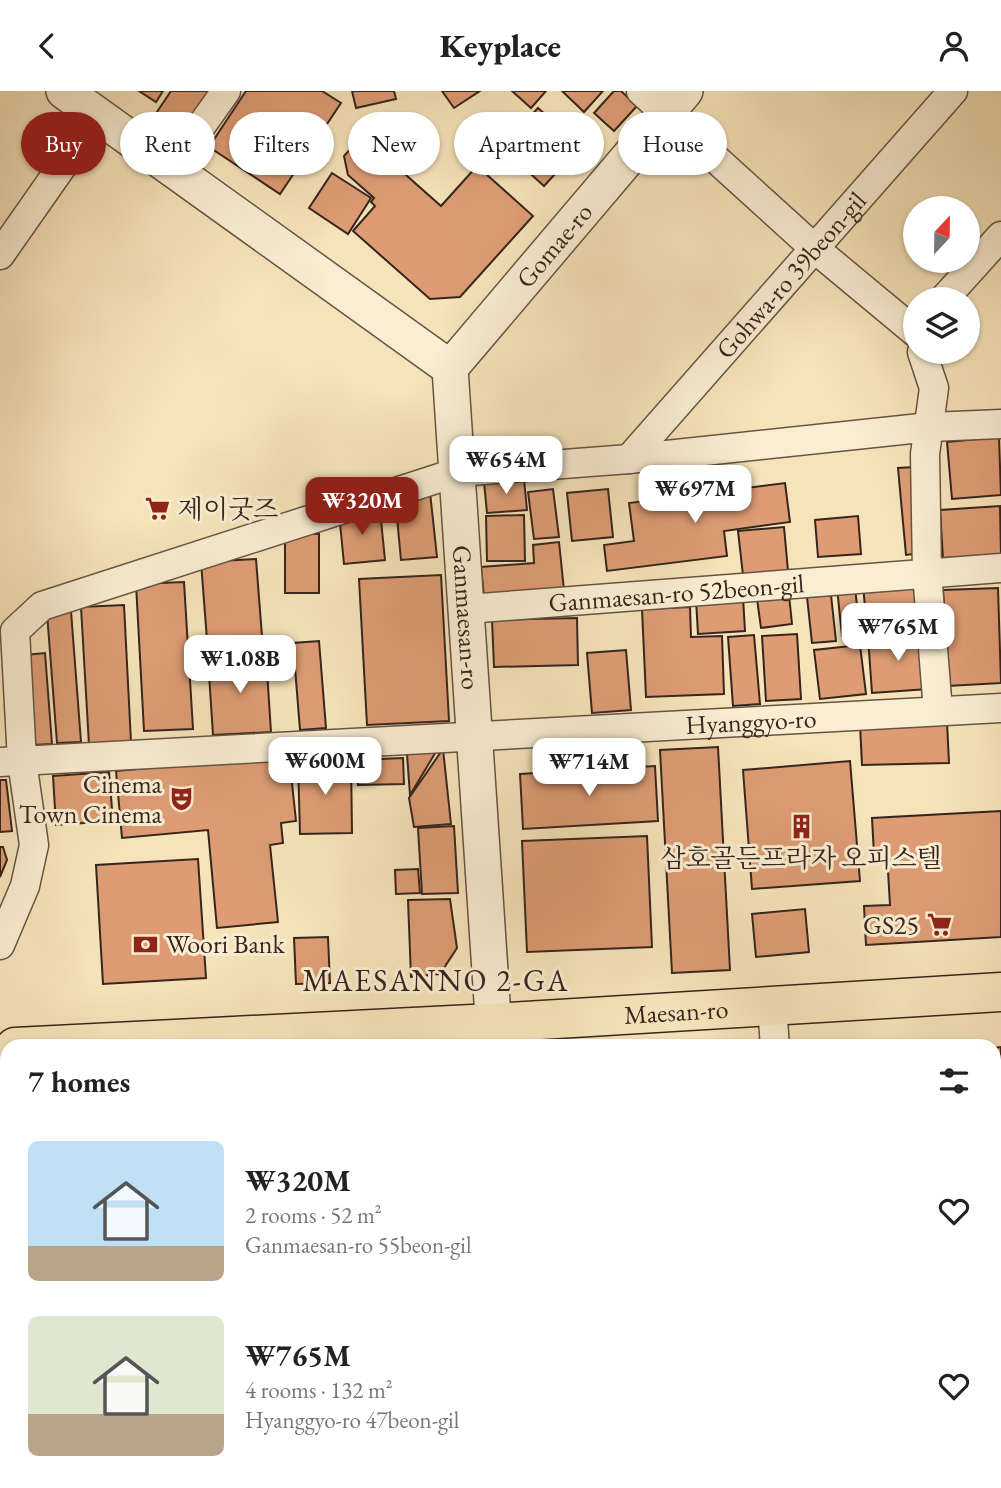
<!DOCTYPE html>
<html lang="en">
<head>
<meta charset="utf-8">
<style>
	body { margin:0; font-family:"EB Garamond","Noto Serif KR",serif; background:#f6f6f6; color:#222; height:100vh; display:flex; flex-direction:column; font-size:26px; white-space:nowrap }
	* { box-sizing:border-box; margin:0 }
	p { font-size:23px; color:#767676 }
	.icon { flex:none; width:38px; height:38px; fill:none; stroke:currentColor; stroke-width:2; stroke-linecap:round; stroke-linejoin:round }
	.map { position:relative; flex:1; overflow:hidden }
	.drawer { position:absolute; left:0px; top:948px; width:1001px; height:450px; display:flex; flex-direction:column; background:#fff; border-radius:21px 21px 0 0; box-shadow:0 2px 5px #0004 }
	.drawer>* { flex:none }
	.banner { position:absolute; left:21px; top:21px; width:959px; height:63px; display:flex; gap:14px }
	.needle { width:46px; rotate:22deg }
	.buttons { position:absolute; left:903px; top:105px; display:grid; gap:14px }
	.buttons a { display:grid; place-items:center; width:77px; height:77px; border-radius:50%; background:#fff; box-shadow:0 2px 5px #0004; font-size:35px }
	.price { position:absolute; translate:-50% -60px; padding:0 16px; border-radius:14px; background:#fff; color:#222; font-size:23px; line-height:46px; filter:drop-shadow(0 2px 4px #0008) }
	.price::after { content:''; position:absolute; left:50%; top:42px; width:21px; height:16px; margin-left:-10px; background:inherit; clip-path:polygon(0 0,100% 0,50% 100%) }
	.price.active { background:#8f2418; color:#fff }
	ul { padding:0; list-style:none }
	li { display:flex; align-items:center; gap:21px; height:175px; padding:0 28px }
	li span { display:grid; place-items:center; flex:none; width:196px; height:140px; border-radius:10px; color:#555 }
	li>.icon { margin-inline-start:auto }
	span .icon { width:84px; height:84px; fill:#fffc; stroke-width:1 }
	li b { font-size:30px }
	h2 { display:flex; justify-content:space-between; align-items:center; height:84px; padding:0 28px; font-size:30px }
	.pill { padding:0 24px; border-radius:32px; background:#fff; box-shadow:0 2px 5px #0004; font-size:24px; line-height:63px }
	.pill.active { background:#8f2418; color:#fff }
	header { display:flex; justify-content:space-between; align-items:center; height:91px; padding:0 28px; background:#fff; font-size:32px; font-weight:800 }
	.map>svg:first-child { display:block }
	.building { fill:#dd9c74; stroke:#36251e; stroke-width:2 }
	.lines { fill:none; stroke-linecap:round; stroke-linejoin:round }
	.minor-casing { stroke:#665445; stroke-width:31 }
	.tertiary-casing { stroke:#665445; stroke-width:38 }
	.primary-casing { stroke:#36251e; stroke-width:41 }
	.minor { stroke:#f9edd2; stroke-width:28 }
	.tertiary { stroke:#f9edd2; stroke-width:35 }
	.primary { stroke:#f6e3b9; stroke-width:38 }
	.labels { text-anchor:middle; stroke-width:6; stroke-linejoin:round; paint-order:stroke }
	.street-label { font-size:26px; fill:#36251e; stroke:#f9edd2 }
	.poi-label { font-size:26px; fill:#36251e; stroke:#f9edd2; text-anchor:start }
	.quarter-label { font-size:30px; letter-spacing:2px; fill:#36251e; stroke:#f9edd2 }
</style>
</head>
<body>
<header><svg class="icon" aria-label="back" viewBox="0 0 24 24"><path d="M15 5l-7 7 7 7"/></svg>Keyplace<svg class="icon" aria-label="person" viewBox="0 0 24 24"><circle cx="12" cy="8" r="4"/><path d="M4 21q1-7 8-7t8 7"/></svg></header>
<div class="map">
<svg width="1001" height="1397" viewBox="0 0 1001 1397">
	<rect width="100%" height="100%" fill="#f6e3b9"/>
	<filter id="stains"><feTurbulence type="fractalNoise" baseFrequency=".00286" numOctaves="4"/><feColorMatrix values="0 0 0 0 .2 0 0 0 0 .09 0 0 0 0 .02 0 0 0 .5 -.17"/></filter>
	<radialGradient id="worn" r=".72"><stop offset=".6" stop-color="#630" stop-opacity="0"/><stop offset="1" stop-color="#630" stop-opacity=".3"/></radialGradient>
	<g class="building">
		<polygon points="139,0 163,0 156,11"/>
		<polygon points="171,0 212,0 186,40 157,21"/>
		<polygon points="246,0 322,0 341,12 280,103 209,56"/>
		<polygon points="352,0 394,0 396,8 356,17"/>
		<polygon points="442,0 480,0 454,17"/>
		<polygon points="512,0 546,0 531,17"/>
		<polygon points="562,0 603,0 584,21"/>
		<polygon points="614,0 621,0 637,15 614,40 594,22"/>
		<polygon points="538,17 581,55 544,95 502,57"/>
		<polygon points="362,45 441,115 477,75 533,125 460,206 430,208 353,140 375,115 371,111 374,107 348,84 344,65"/>
		<polygon points="332,82 371,107 348,143 309,117"/>
		<polygon points="999,346 1001,404 952,408 947,351"/>
		<polygon points="914,376 922,462 906,464 898,377"/>
		<polygon points="524,388 527,419 487,422 484,391"/>
		<polygon points="785,392 790,431 724,440 727,465 607,480 604,454 634,450 629,412"/>
		<polygon points="553,398 559,446 534,448 528,401"/>
		<polygon points="608,398 613,446 572,450 567,402"/>
		<polygon points="430,401 437,466 401,469 395,405"/>
		<polygon points="1000,415 1001,464 943,467 940,419"/>
		<polygon points="380,419 385,469 344,473 339,422"/>
		<polygon points="524,424 525,470 487,470 486,425"/>
		<polygon points="858,425 861,463 818,466 815,429"/>
		<polygon points="784,436 788,480 743,484 738,440"/>
		<rect x="285" y="443" width="34" height="59"/>
		<polygon points="559,451 564,499 484,506 481,476 534,472 533,454"/>
		<polygon points="256,468 263,558 208,562 201,471"/>
		<polygon points="441,484 449,630 367,634 359,488"/>
		<polygon points="184,491 193,638 144,640 136,493"/>
		<polygon points="905,491 919,504 922,534 867,539 863,494"/>
		<polygon points="855,496 860,543 842,545 837,497"/>
		<polygon points="998,497 1001,592 948,595 943,499"/>
		<polygon points="789,504 792,533 761,537 757,508"/>
		<polygon points="831,504 836,550 812,552 807,506"/>
		<polygon points="743,506 745,540 698,543 696,509"/>
		<polygon points="124,514 131,651 89,654 81,516"/>
		<polygon points="690,516 691,546 722,545 724,603 646,606 642,518"/>
		<polygon points="71,520 81,651 57,652 47,522"/>
		<polygon points="577,527 578,574 494,576 492,529"/>
		<polygon points="797,543 801,608 766,610 762,545"/>
		<polygon points="925,543 928,598 872,602 868,546"/>
		<polygon points="754,544 760,613 733,615 728,546"/>
		<polygon points="319,550 326,637 300,639 293,552"/>
		<polygon points="860,554 866,603 820,608 814,559"/>
		<polygon points="626,559 631,619 592,622 587,562"/>
		<polygon points="45,562 52,653 32,654 25,564"/>
		<polygon points="266,565 271,641 213,644 208,568"/>
		<polygon points="947,631 949,672 862,674 860,634"/>
		<polygon points="718,656 730,879 672,882 660,659"/>
		<polygon points="443,658 451,733 414,736 409,707"/>
		<polygon points="437,659 410,704 407,663"/>
		<polygon points="289,664 296,730 281,732 283,752 270,754 278,831 217,837 208,739 122,747 116,680"/>
		<polygon points="403,667 404,693 358,694 357,669"/>
		<polygon points="351,669 352,742 300,743 298,671"/>
		<polygon points="850,670 860,790 752,798 743,679"/>
		<polygon points="655,675 658,730 523,738 520,683"/>
		<polygon points="109,681 113,730 56,734 53,685"/>
		<polygon points="0,689 6,689 12,740 0,741"/>
		<polygon points="1001,720 1001,846 866,854 864,815 890,814 887,763 874,764 872,727"/>
		<polygon points="454,735 458,802 422,803 418,737"/>
		<polygon points="647,745 652,856 527,861 522,750"/>
		<polygon points="0,756 3,756 7,769 0,786"/>
		<polygon points="198,768 206,887 103,893 96,774"/>
		<polygon points="418,778 420,802 396,803 395,779"/>
		<polygon points="450,808 457,857 440,883 411,886 408,809"/>
		<polygon points="805,818 809,861 756,866 752,823"/>
		<polygon points="328,846 330,892 296,893 294,847"/>
		<polygon points="883,952 883,956 827,956"/>
		<polygon points="1001,956 1001,1009 994,1009 994,957"/>
		<polygon points="994,1081 999,1081 1001,1125 994,1126"/>
		<polygon points="0,1095 7,1104 7,1109 0,1115"/>
		<polygon points="7,1113 7,1154 0,1146 0,1119"/>
		<rect x="994" y="1128" width="7" height="35"/>
		<polygon points="0,1179 7,1187 7,1241 0,1247"/>
		<rect x="994" y="1184" width="7" height="42"/>
		<polygon points="994,1232 1001,1232 1001,1261 994,1262"/>
		<polygon points="1001,1270 1001,1301 994,1301 994,1271"/>
		<polygon points="0,1274 7,1279 7,1303 0,1313"/>
		<polygon points="994,1308 1001,1309 1001,1340 994,1339"/>
		<polygon points="994,1373 1001,1374 1001,1397 969,1397 971,1391 994,1391"/>
		<polygon points="15,1391 65,1391 62,1397 25,1397"/>
		<polygon points="90,1391 93,1391 99,1397 86,1397"/>
		<polygon points="115,1391 157,1391 150,1397 120,1397"/>
		<rect x="255" y="1391" width="24" height="6"/>
		<polygon points="281,1391 314,1391 321,1397 281,1397"/>
		<polygon points="354,1391 403,1391 392,1397 360,1397"/>
		<polygon points="413,1391 458,1391 459,1397 414,1397"/>
		<polygon points="465,1391 517,1391 518,1397 466,1397"/>
		<polygon points="576,1391 608,1391 609,1397 577,1397"/>
		<polygon points="626,1391 661,1391 662,1397 627,1397"/>
		<polygon points="668,1391 704,1391 705,1397 669,1397"/>
		<polygon points="709,1391 740,1391 740,1397 710,1397"/>
		<rect x="747" y="1391" width="37" height="6"/>
		<polygon points="828,1391 862,1391 862,1397 829,1397"/>
		<polygon points="893,1391 917,1391 917,1397 894,1397"/>
		<polygon points="925,1391 962,1391 961,1397 924,1397"/>
	</g>
	<g class="lines">
		<defs>
			<g id="minor">
				<polyline points="641,0 814,157 915,241"/>
				<polyline points="172,76 226,0"/>
				<polyline points="0,164 98,24"/>
				<polyline points="944,208 1001,145"/>
				<polyline points="922,261 934,297 925,363 927,482 938,620"/>
				<path id="s1" d="M 629,368 L 953,0"/>
				<path id="s2" d="M 467,518 L 1001,477"/>
				<path id="s3" d="M 0,671 L 1001,617"/>
				<polyline points="0,854 25,795 34,754 22,670 15,540 42,515 458,381 629,368 930,336 1001,333"/>
				<polyline points="772,915 775,956"/>
				<polyline points="994,1075 1001,1075"/>
				<polyline points="0,1164 7,1173"/>
				<polyline points="994,1180 1001,1179"/>
				<polyline points="344,1391 349,1397"/>
				<polyline points="803,1391 804,1397"/>
				<polyline points="173,1397 175,1391"/>
			</g>
			<g id="tertiary">
				<polyline points="64,0 450,277"/>
				<path id="s4" d="M 450,277 L 495,956"/>
				<path id="s5" d="M 450,277 L 685,0"/>
				<polyline points="549,1391 550,1397"/>
			</g>
			<g id="primary">
				<path id="s6" d="M 15,956 L 492,932 L 1001,901"/>
			</g>
		</defs>
		<use href="#minor" class="minor-casing"/>
		<use href="#tertiary" class="tertiary-casing"/>
		<use href="#primary" class="primary-casing"/>
		<use href="#minor" class="minor"/>
		<use href="#tertiary" class="tertiary"/>
		<use href="#primary" class="primary"/>
	</g>
	<defs>
		<symbol id="supermarket-bare" viewBox="-9 -9 18 18"><path d="M-6-5.5h2.5l.6 2H6L4.5 2H-2.5L-4.4-4H-6ZM-1.5 3.2a1.3 1.3 0 1 0 .1 0ZM3 3.2a1.3 1.3 0 1 0 .1 0Z" fill="#8f2418" stroke="#f9edd2" stroke-width="2.5" paint-order="stroke"/></symbol>
		<symbol id="theatre-bare" viewBox="-9 -9 18 18"><path d="M-5-5.5Q0-4 5-5.5V0Q5 5 0 6Q-5 5-5 0ZM-3.3-2.5H-1v1.5H-3.3ZM1-2.5H3.3v1.5H1ZM-2.8 1Q0 5.5 2.8 1Z" fill="#8f2418" stroke="#f9edd2" stroke-width="2.5" paint-order="stroke"/></symbol>
		<symbol id="building-bare" viewBox="-9 -9 18 18"><path d="M-4-6H4V6H1V3H-1V6H-4ZM-2.5-4.3h1.7v1.8h-1.7ZM.8-4.3h1.7v1.8H.8ZM-2.5-1h1.7V.8h-1.7ZM.8-1h1.7V.8H.8Z" fill="#8f2418" stroke="#f9edd2" stroke-width="2.5" paint-order="stroke"/></symbol>
		<symbol id="bank-bare" viewBox="-9 -9 18 18"><path d="M-6-4H6V4H-6ZM0-2.3a2.3 2.3 0 1 0 0 4.6a2.3 2.3 0 1 0 0-4.6Z" fill="#8f2418" stroke="#f9edd2" stroke-width="2.5" paint-order="stroke"/></symbol>
	</defs>
	<g fill-rule="evenodd">
		<use href="#supermarket-bare" x="140" y="400" width="35" height="35"/>
		<use href="#theatre-bare" x="164" y="690" width="35" height="35"/>
		<use href="#building-bare" x="784" y="718" width="35" height="35"/>
		<use href="#supermarket-bare" x="922" y="816" width="35" height="35"/>
		<use href="#bank-bare" x="128" y="836" width="35" height="35"/>
	</g>
	<g class="labels">
		<g class="street-label">
			<text dy="9" stroke="none"><textPath href="#s5" startOffset="161">Gomae-ro</textPath></text>
			<text dy="9" stroke="none"><textPath href="#s1" startOffset="245">Gohwa-ro 39beon-gil</textPath></text>
			<text dy="9" stroke="none"><textPath href="#s2" startOffset="210">Ganmaesan-ro 52beon-gil</textPath></text>
			<text dy="9" stroke="none"><textPath href="#s4" startOffset="250">Ganmaesan-ro</textPath></text>
			<text dy="9" stroke="none"><textPath href="#s3" startOffset="752">Hyanggyo-ro</textPath></text>
			<text dy="9" stroke="none"><textPath href="#s6" startOffset="662">Maesan-ro</textPath></text>
		</g>
		<g class="poi-label">
			<text x="178" y="427">제이굿즈</text>
			<text x="162" y="702" text-anchor="end">Cinema<tspan x="162" dy="30">Town Cinema</tspan></text>
			<text x="801" y="776" text-anchor="middle">삼호골든프라자 오피스텔</text>
			<text x="919" y="843" text-anchor="end">GS25</text>
			<text x="166" y="862">Woori Bank</text>
		</g>
		<g class="quarter-label">
			<text x="436" y="900">MAESANNO 2-GA</text>
		</g>
	</g>
	<rect width="100%" height="100%" filter="url(#stains)"/>
	<rect width="100%" height="100%" fill="url(#worn)"/>
</svg>
<div class="buttons">
<a><svg class="needle" viewBox="-14 -14 28 28"><path d="M0-13l5 13h-10z" fill="#e53935"/><path d="M0 13l5-13h-10z" fill="#767676"/></svg></a>
<a><svg class="icon" aria-label="layers" viewBox="0 0 24 24"><path d="M12 4l9 5-9 5-9-5zM3 14l9 5 9-5"/></svg></a>
</div>
<b class="price" style="left:506px;top:405px">₩654M</b>
<b class="price" style="left:695px;top:434px">₩697M</b>
<b class="price active" style="left:362px;top:446px">₩320M</b>
<b class="price" style="left:898px;top:572px">₩765M</b>
<b class="price" style="left:240px;top:604px">₩1.08B</b>
<b class="price" style="left:325px;top:706px">₩600M</b>
<b class="price" style="left:589px;top:707px">₩714M</b>
<div class="banner">
<a class="pill active">Buy</a>
<a class="pill">Rent</a>
<a class="pill">Filters</a>
<a class="pill">New</a>
<a class="pill">Apartment</a>
<a class="pill">House</a>
</div>
<section class="drawer">
<h2>7 homes<svg class="icon" aria-label="filters" viewBox="0 0 24 24"><path d="M4 7h16M4 17h16"/><circle cx="9" cy="7" r="2"/><circle cx="15" cy="17" r="2"/></svg></h2>
<ul>
<li><span style="background:linear-gradient(#bfe0f5 75%,#b9a48a 0)"><svg class="icon" aria-label="home" viewBox="0 0 24 24"><path d="M3 11l9-7 9 7M6 9v11h12V9"/></svg></span><div><b>₩320M</b><p>2 rooms · 52 m²</p><p>Ganmaesan-ro 55beon-gil</p></div><svg class="icon" aria-label="heart" viewBox="0 0 24 24"><path d="M12 20l-8-8c-3-5 5-10 8-4 3-6 11-1 8 4z"/></svg></li>
<li><span style="background:linear-gradient(#dfe7d0 70%,#b9a48a 0)"><svg class="icon" aria-label="home" viewBox="0 0 24 24"><path d="M3 11l9-7 9 7M6 9v11h12V9"/></svg></span><div><b>₩765M</b><p>4 rooms · 132 m²</p><p>Hyanggyo-ro 47beon-gil</p></div><svg class="icon" aria-label="heart" viewBox="0 0 24 24"><path d="M12 20l-8-8c-3-5 5-10 8-4 3-6 11-1 8 4z"/></svg></li>
</ul>
</section>
</div>
</body>
</html>
